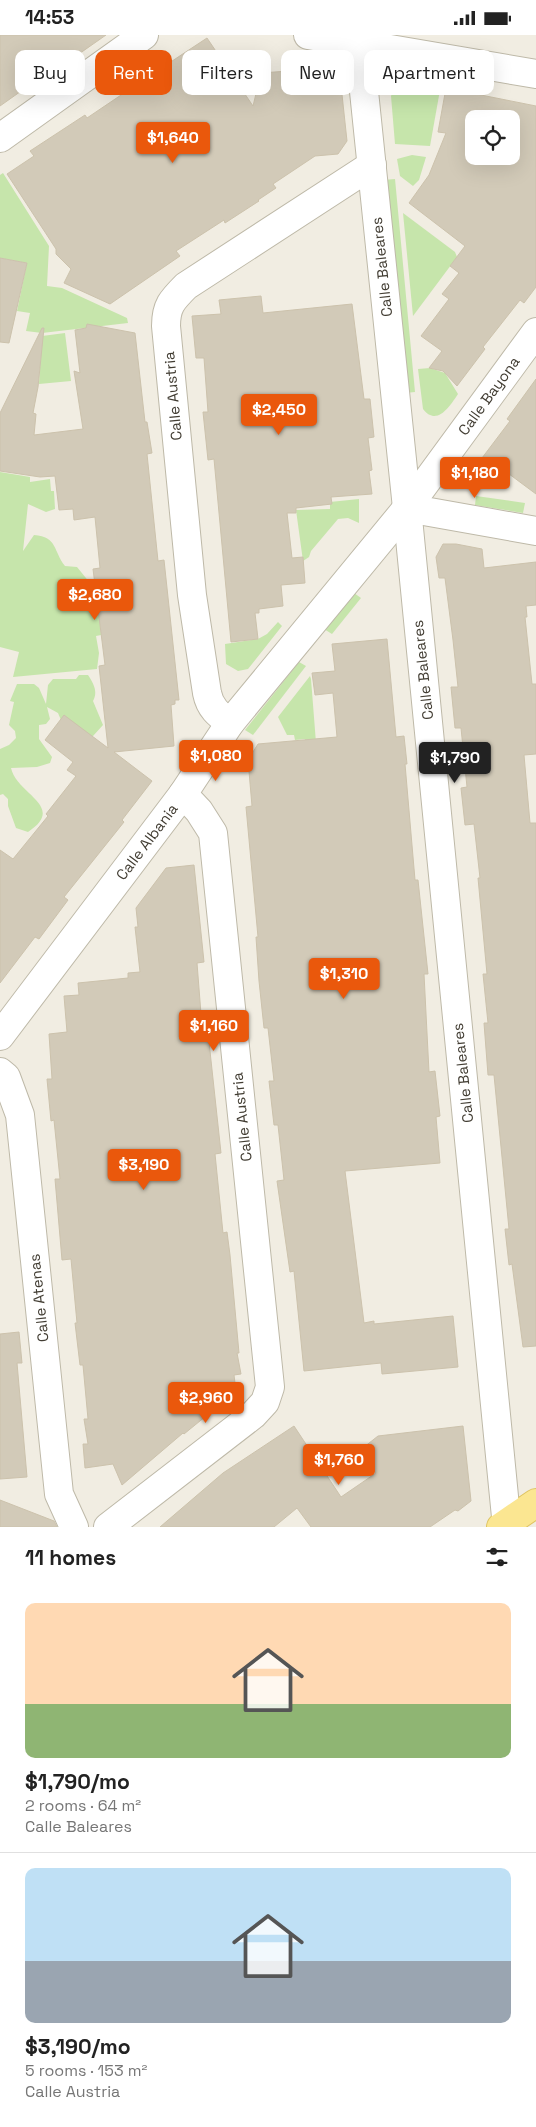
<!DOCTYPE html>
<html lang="en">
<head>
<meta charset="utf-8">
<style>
	body { margin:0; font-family:"Space Grotesk",sans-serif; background:#f6f6f6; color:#222; height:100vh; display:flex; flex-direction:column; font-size:19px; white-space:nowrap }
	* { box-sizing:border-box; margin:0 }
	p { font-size:16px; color:#767676 }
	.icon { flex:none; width:28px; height:28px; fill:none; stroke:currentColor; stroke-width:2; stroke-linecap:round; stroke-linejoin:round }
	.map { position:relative; height:1492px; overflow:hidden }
	.details { display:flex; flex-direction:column; background:#fff; flex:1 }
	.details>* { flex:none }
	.guide { position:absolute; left:15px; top:15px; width:506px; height:45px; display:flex; gap:10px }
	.tools { position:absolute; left:465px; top:75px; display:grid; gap:10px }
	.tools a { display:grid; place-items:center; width:55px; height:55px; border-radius:10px; background:#fff; box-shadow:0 5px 20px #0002; font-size:25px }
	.price { position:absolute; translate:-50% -42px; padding:0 11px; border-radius:5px; background:#ea580c; color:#fff; font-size:16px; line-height:32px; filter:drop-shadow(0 1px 2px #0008) }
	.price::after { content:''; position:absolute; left:50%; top:30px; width:15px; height:11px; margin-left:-8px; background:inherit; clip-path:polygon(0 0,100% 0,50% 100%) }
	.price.active { background:#222; color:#fff }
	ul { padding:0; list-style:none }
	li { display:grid; align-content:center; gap:10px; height:265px; padding:0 25px }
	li+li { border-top:1px solid #e0e0e0 }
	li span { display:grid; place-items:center; height:155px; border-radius:10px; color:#555 }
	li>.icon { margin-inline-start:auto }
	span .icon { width:90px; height:90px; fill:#fffc; stroke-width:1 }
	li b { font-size:21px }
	h2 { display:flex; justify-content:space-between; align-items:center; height:60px; padding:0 25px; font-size:21px }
	.chip { padding:0 18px; border-radius:10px; background:#fff; box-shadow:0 5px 20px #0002; font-size:18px; line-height:45px }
	.chip.active { background:#ea580c; color:#fff }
	.status { display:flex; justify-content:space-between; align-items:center; height:35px; padding:0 25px; background:#fff; direction:ltr }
	.status svg { height:14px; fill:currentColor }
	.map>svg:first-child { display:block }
	.green { fill:#c6e5ab }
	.building { fill:#d2cab8; stroke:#ccc2ac; fill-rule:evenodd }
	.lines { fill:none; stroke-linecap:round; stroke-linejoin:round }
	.minor-casing { stroke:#beb9a8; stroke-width:30 }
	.primary-casing { stroke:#dfc461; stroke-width:30 }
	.minor { stroke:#fff; stroke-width:28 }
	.primary { stroke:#fbe691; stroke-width:28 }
	.labels { text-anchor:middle; stroke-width:4; stroke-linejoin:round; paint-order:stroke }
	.street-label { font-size:15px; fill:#423d33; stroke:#fff }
</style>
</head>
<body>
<div class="status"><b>14:53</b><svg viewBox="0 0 49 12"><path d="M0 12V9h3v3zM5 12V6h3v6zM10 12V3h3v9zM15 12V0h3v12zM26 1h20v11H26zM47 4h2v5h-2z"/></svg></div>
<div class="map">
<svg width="536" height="1492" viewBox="0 0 536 1492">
	<rect width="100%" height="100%" fill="#f1ede2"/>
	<g class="green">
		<polygon points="402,49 440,55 430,111 395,109 391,61 395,52"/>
		<polygon points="412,120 426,122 419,145 413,151 400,141 397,124"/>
		<polygon points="3,138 49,211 47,251 62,253 127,283 128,288 42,298 26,296 30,278 17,276 27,228 0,223 0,140"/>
		<polygon points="395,144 415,357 405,358 383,145"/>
		<polygon points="403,178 455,217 457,222 413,281"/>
		<polygon points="65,298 71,346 39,349 42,301"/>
		<path d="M 430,333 L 445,338 L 458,359 C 450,371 437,392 423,374 L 418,334 Z"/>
		<path d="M 0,437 L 30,442 L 30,447 L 50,444 L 51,456 L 54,456 L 55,474 L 46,477 L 28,469 L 23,516 L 34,500 C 58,502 53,516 65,531 L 77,532 L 90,548 L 91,560 L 81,561 L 79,567 L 87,573 L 98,575 L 106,587 L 100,588 L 101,600 L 96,601 L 99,618 L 97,634 L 13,642 L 19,617 L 0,612 Z"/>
		<polygon points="476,461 525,468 523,478 475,470"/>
		<polygon points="359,464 359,488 348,483 338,484 311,516 309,522 303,526 296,475 330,474 330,467"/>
		<polygon points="354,558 361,563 332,599 324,594"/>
		<polygon points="278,587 282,591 248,634 238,636 226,629 225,609 258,604 267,599"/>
		<polygon points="299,627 306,631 253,700 245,695"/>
		<path d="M 79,640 L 88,640 C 94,649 98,657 93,666 L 103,690 L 93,701 L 83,703 L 63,690 L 58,678 L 47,672 L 50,684 L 46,689 L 39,690 L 39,704 L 52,722 L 50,728 L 37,732 L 11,733 C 17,760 67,771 28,797 L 16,793 L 8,771 L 8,764 L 3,759 L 0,760 L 0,714 L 9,710 L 16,703 L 15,696 L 9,690 L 14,667 L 10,666 L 17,649 L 34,649 L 39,653 L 46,669 L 48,650 L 53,644 L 76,644 Z"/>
		<polygon points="310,641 311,644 319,746 309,747 305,704 295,705 294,700 287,700 278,682"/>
	</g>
	<g class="building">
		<polygon points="0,0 106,0 26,56 24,54 0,71"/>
		<polygon points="207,3 253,71 261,38 330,33 340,41 347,106 338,119 315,121 273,149 276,153 258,165 259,166 225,188 224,185 176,216 180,221 110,269 64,248 71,234 56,219 56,214 7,139 34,121 30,116 85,80 87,83 127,56 124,52 154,31 157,36"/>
		<path d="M 446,53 L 536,71 L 536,252 L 524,268 L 520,265 L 483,312 L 485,314 L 457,351 L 443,336 L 429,333 L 442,316 L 421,301 L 449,264 L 442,259 L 459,238 L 450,231 L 465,211 L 409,168 L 429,140 L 446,98 L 438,97 ZM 474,84 L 511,84 L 511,121 L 474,121 Z"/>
		<polygon points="0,223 27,228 9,308 0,307"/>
		<polygon points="261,261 263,278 352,269 364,364 370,364 374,402 368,403 372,435 369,436 372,459 331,462 332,469 296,473 296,478 287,478 292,523 303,522 305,548 281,550 283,571 259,574 259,578 255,578 258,604 231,607 214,424 208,425 203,377 208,377 204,323 196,323 192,281 221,279 219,265"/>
		<polygon points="87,289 135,298 145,387 147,387 152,418 147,419 158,526 164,525 179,665 175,665 175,669 171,670 174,711 114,717 152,746 122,785 124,787 64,862 68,865 39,904 35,902 0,948 0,815 13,824 48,781 46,779 76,741 67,735 73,727 45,705 64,680 108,713 99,631 105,630 93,534 100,533 95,482 74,485 73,474 59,475 55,441 40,442 0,436 0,378 42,293 44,293 38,352 33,378 36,379 34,400 83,394 74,336 80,338 75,295 86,293"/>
		<polygon points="536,344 536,459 501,433 499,436 482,423 510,386 507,384"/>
		<polygon points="443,509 456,509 482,514 484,533 536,527 536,570 526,571 527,582 525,582 532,649 536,649 536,719 524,720 530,788 536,788 536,1311 523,1312 512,1229 509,1230 505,1194 509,1194 494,1040 488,1040 484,988 488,988 483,939 487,939 478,843 480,843 474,789 465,790 461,753 467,752 461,693 455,693 451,652 458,652 453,605 445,543 439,543 436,522"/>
		<polygon points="387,604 396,702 404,701 407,729 405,729 415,845 418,845 428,939 424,939 429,1037 435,1036 440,1081 436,1082 440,1128 345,1136 364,1288 374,1286 374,1289 453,1281 458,1332 382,1339 381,1328 304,1336 294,1236 290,1237 277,1146 284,1145 278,1090 274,1090 269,1046 274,1046 268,993 264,993 259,946 256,902 258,902 246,772 252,771 248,725 258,709 337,702 333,658 315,660 312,638 335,636 332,609"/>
		<polygon points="194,830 204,927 197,928 201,979 206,979 221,1118 215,1119 223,1198 227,1197 230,1220 239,1318 237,1318 241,1339 234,1340 236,1356 210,1359 211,1377 184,1399 183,1398 122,1450 113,1429 85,1433 83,1409 88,1409 84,1384 88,1384 83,1330 80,1330 75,1288 77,1288 71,1224 62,1225 55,1144 60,1144 54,1085 51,1086 47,1044 52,1044 49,999 67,997 64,961 79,960 78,948 128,943 128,938 140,937 135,892 138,892 136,873 166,833"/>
		<polygon points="19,1297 22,1328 17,1328 27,1442 0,1444 0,1299"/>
		<polygon points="294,1391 341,1462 376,1438 359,1416 378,1401 463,1391 471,1466 458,1476 455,1475 430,1492 311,1492 297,1473 274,1492 160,1492 223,1438"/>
		<polygon points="0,1465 54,1486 57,1492 0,1492"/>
	</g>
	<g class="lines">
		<defs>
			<g id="minor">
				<polyline points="308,0 536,39"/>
				<polyline points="359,8 407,473 507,1492"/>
				<polyline points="0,103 144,0"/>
				<polyline points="407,473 536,496"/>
				<path d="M 230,688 C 218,679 210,673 207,658 L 192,560 L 166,291 C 166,271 172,265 186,251 L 372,130"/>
				<polyline points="0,1001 183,759 230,688 407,473 536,297"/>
				<polyline points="0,1037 6,1042 20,1080 59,1459 74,1492"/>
				<polyline points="108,1492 253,1380 265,1367 270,1352 213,798 199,776 183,759"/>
			</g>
			<polyline id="primary" points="501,1492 536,1468"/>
		</defs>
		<use href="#minor" class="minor-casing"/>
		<use href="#primary" class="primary-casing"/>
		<use href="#minor" class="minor"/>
		<use href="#primary" class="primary"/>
	</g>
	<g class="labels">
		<g class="street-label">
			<text transform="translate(382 232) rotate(-96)" y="5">Calle Baleares</text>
			<text transform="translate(173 361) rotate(-95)" y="5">Calle Austria</text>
			<text transform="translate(489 361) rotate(-54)" y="5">Calle Bayona</text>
			<text transform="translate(423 635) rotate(-96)" y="5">Calle Baleares</text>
			<text transform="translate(147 807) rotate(-53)" y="5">Calle Albania</text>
			<text transform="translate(463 1038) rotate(-96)" y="5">Calle Baleares</text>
			<text transform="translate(242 1082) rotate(-96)" y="5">Calle Austria</text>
			<text transform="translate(39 1263) rotate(-96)" y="5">Calle Atenas</text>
		</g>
	</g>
</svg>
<div class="tools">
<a><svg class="icon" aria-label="locate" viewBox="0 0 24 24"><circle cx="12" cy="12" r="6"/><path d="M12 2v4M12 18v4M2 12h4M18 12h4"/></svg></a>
</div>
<b class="price" style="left:173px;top:129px">$1,640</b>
<b class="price" style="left:279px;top:401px">$2,450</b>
<b class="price" style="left:475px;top:464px">$1,180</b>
<b class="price" style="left:95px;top:586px">$2,680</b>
<b class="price" style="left:216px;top:747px">$1,080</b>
<b class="price active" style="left:455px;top:749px">$1,790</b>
<b class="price" style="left:344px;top:965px">$1,310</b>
<b class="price" style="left:214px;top:1017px">$1,160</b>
<b class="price" style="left:144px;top:1156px">$3,190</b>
<b class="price" style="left:206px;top:1389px">$2,960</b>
<b class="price" style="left:339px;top:1451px">$1,760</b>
<div class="guide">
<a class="chip">Buy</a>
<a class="chip active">Rent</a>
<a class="chip">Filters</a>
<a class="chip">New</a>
<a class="chip">Apartment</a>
</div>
</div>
<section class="details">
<h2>11 homes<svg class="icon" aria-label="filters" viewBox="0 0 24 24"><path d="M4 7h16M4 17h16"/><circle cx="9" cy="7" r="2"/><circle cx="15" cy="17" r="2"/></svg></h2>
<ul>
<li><span style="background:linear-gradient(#ffd9b3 65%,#8fb573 0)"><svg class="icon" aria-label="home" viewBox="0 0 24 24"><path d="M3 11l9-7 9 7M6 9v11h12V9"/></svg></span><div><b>$1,790/mo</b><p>2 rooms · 64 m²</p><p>Calle Baleares</p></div></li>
<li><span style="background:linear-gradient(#bfe0f5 60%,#9aa5b1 0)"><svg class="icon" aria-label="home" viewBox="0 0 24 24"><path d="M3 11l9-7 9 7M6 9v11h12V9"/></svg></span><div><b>$3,190/mo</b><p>5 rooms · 153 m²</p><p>Calle Austria</p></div></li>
</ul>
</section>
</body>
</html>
